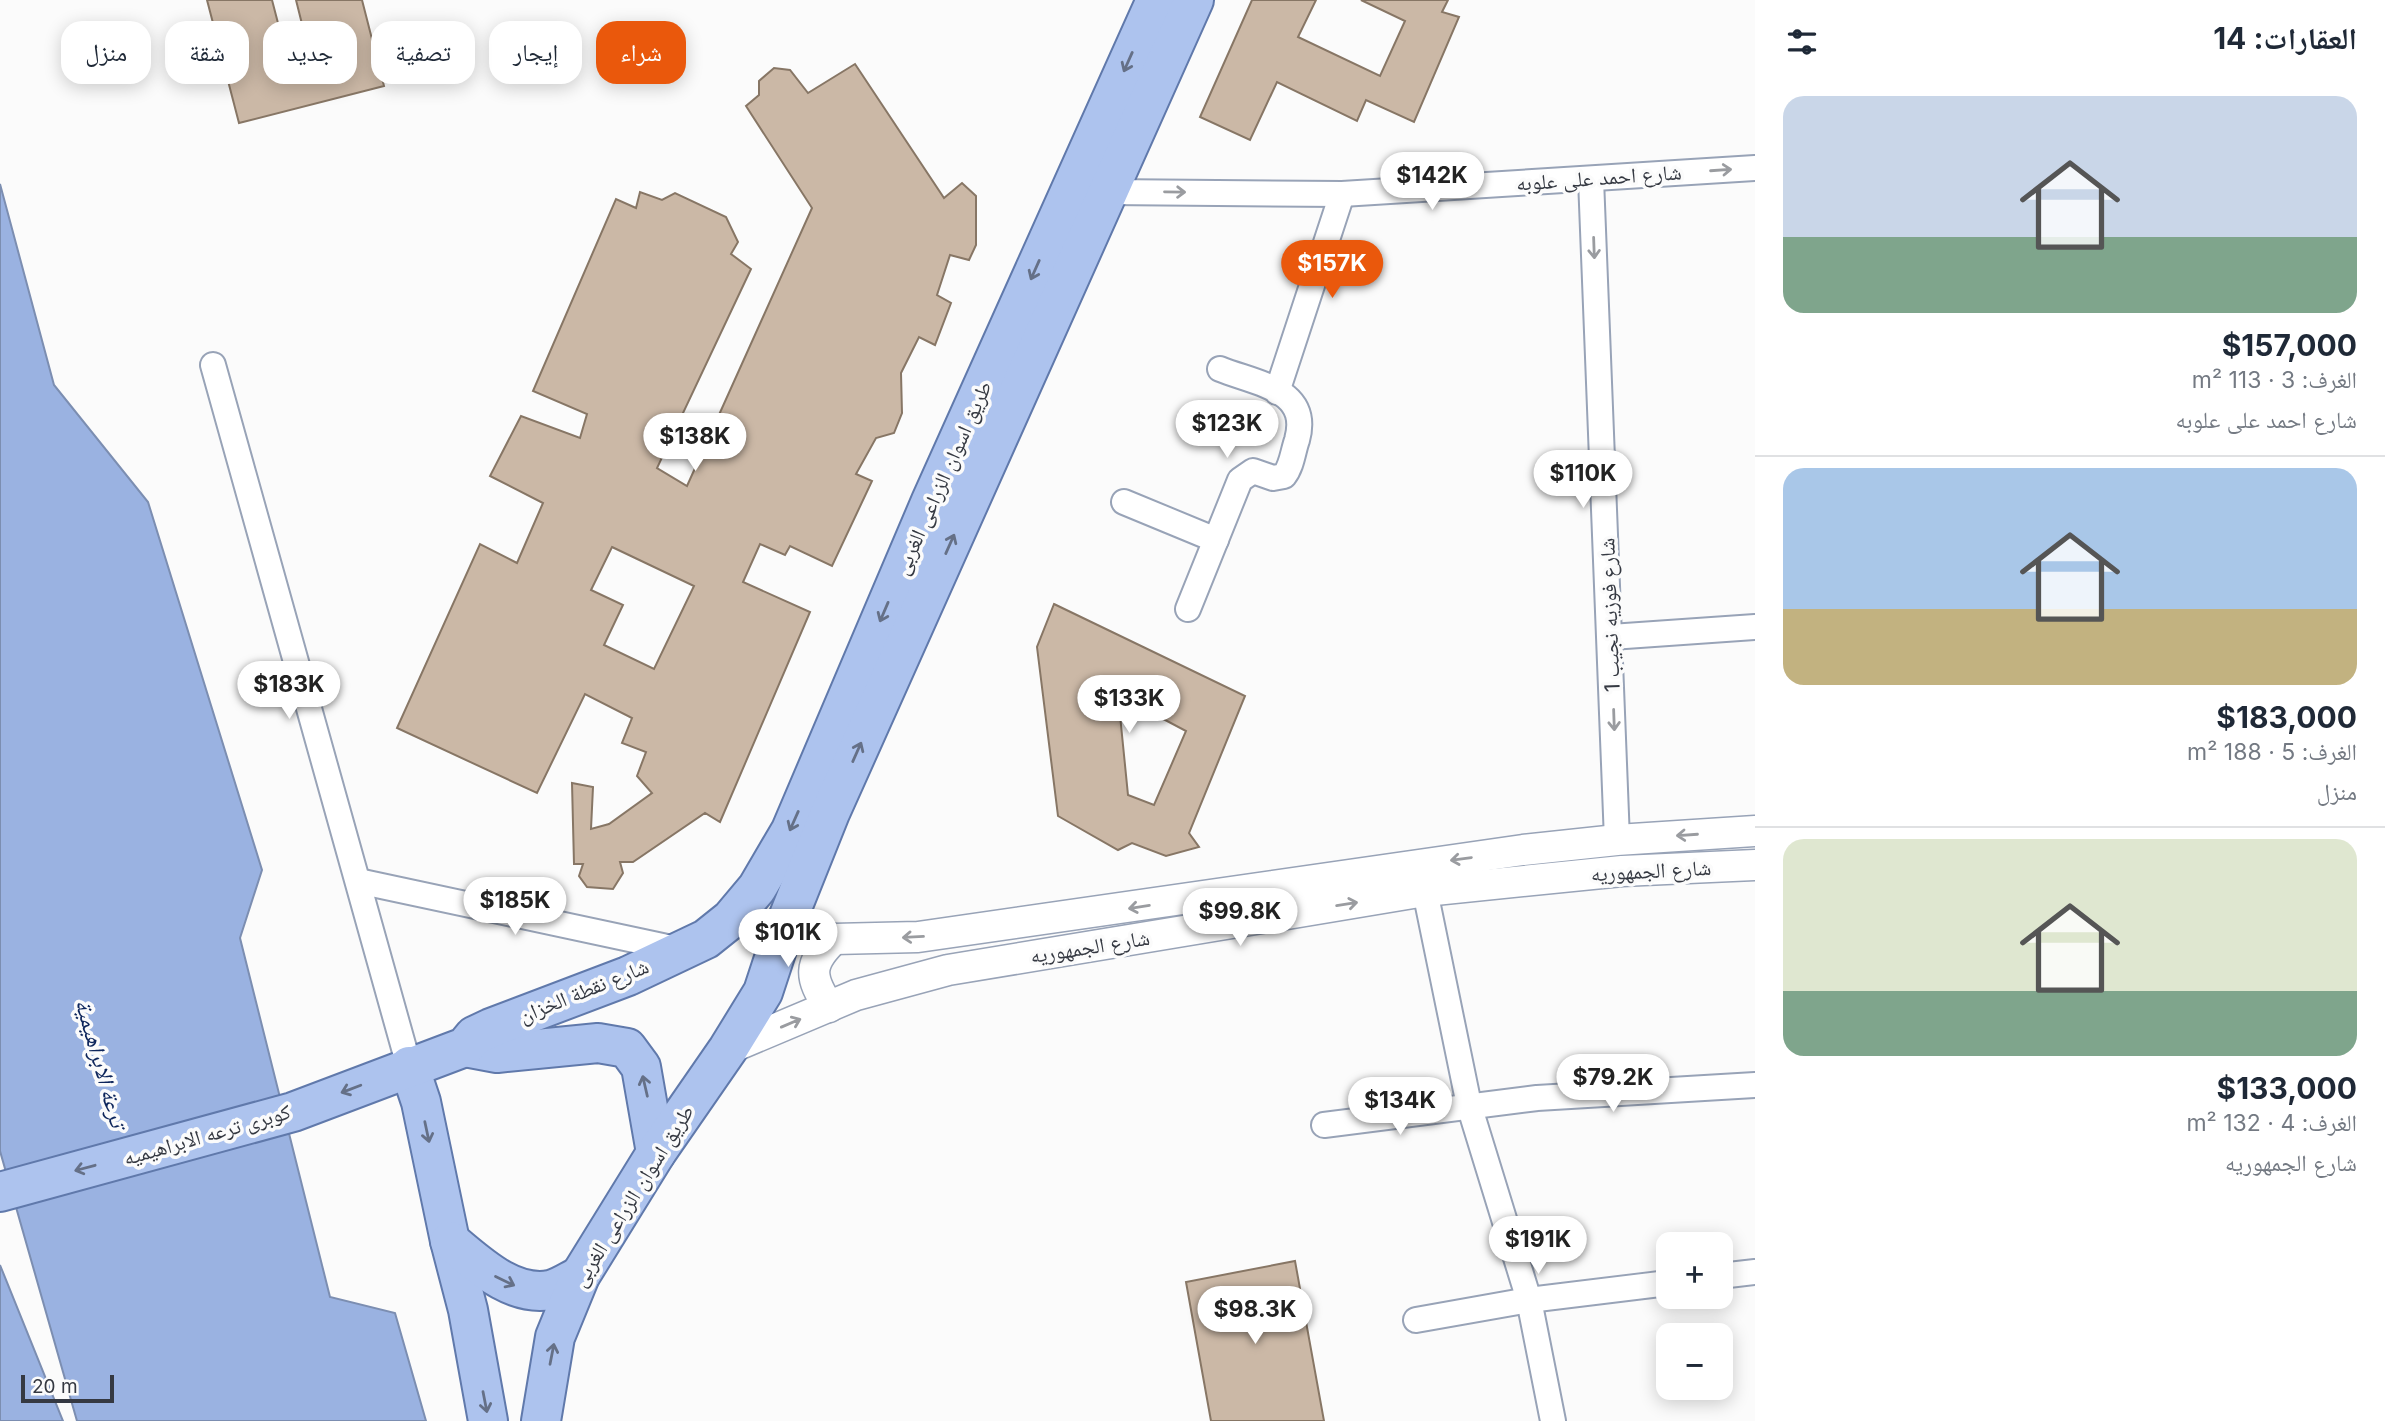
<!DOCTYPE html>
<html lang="ar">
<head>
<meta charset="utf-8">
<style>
	body { margin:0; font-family:Inter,"Noto Naskh Arabic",sans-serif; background:#f6f6f7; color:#1f2937; direction:rtl; height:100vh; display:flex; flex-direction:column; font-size:26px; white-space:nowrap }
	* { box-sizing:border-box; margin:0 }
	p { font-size:23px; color:#747a83 }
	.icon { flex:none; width:38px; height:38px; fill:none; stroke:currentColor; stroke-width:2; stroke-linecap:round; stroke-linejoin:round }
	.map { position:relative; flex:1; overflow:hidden; direction:ltr }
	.panel { display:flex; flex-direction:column; background:#fff; width:630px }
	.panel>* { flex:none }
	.guide { position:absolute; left:21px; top:21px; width:665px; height:63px; direction:rtl; display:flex; gap:14px }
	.tools { position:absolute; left:1656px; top:1232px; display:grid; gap:14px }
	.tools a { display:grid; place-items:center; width:77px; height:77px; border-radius:14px; background:#fff; box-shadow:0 4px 18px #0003; font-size:35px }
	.scale { position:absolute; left:21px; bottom:18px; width:93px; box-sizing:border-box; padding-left:7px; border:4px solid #353942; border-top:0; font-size:19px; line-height:24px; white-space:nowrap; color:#353942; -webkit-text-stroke:5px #fbfbfb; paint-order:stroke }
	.price { position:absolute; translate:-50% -60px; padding:0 16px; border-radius:24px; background:#fff; color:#222; font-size:23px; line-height:46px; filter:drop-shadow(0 2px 4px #0008) }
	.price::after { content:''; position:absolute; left:50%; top:42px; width:21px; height:16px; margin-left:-10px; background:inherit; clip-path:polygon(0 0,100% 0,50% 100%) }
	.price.on { background:#ea580c; color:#fff }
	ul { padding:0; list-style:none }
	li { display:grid; align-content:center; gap:14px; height:371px; padding:0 28px }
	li+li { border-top:2px solid #e0e1e3 }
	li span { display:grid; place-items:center; height:217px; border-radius:21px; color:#555 }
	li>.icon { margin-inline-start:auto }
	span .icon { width:126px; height:126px; fill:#fffc; stroke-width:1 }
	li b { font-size:30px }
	h2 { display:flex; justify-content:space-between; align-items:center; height:84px; padding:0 28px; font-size:30px }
	.pill { padding:0 24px; border-radius:21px; background:#fff; box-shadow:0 4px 18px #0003; font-size:24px; line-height:63px }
	.pill.on { background:#ea580c; color:#fff }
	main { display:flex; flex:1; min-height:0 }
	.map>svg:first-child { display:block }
	.water { fill:#9ab2e1; stroke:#7c8eb1; stroke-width:2 }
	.building { fill:#cbb8a6; stroke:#877665; stroke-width:2; fill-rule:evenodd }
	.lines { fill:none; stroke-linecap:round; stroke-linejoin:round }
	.minor-casing { stroke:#98a3b7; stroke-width:28 }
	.tertiary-casing { stroke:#98a3b7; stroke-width:33 }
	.primary-casing { stroke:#6079ab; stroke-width:42 }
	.minor { stroke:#fff; stroke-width:24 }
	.tertiary { stroke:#fff; stroke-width:30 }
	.primary { stroke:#adc3ee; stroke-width:38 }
	.oneway { stroke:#657087 }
	.oneway2 { stroke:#9a9ca0 }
	.labels { text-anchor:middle; stroke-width:7; stroke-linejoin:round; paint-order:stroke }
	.street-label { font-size:21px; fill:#353942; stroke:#fbfbfb }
	.water-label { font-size:23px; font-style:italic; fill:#0d255b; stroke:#fbfbfb }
</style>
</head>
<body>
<main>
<section class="panel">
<h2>العقارات: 14<svg class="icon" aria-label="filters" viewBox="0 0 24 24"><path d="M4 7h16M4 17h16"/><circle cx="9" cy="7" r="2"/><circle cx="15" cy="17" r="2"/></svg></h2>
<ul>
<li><span style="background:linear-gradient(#c9d6e8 65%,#7fa58c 0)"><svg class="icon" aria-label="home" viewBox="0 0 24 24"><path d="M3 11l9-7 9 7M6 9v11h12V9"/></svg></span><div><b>$157,000</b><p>الغرف: 3 · 113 m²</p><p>شارع احمد على علوبه</p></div></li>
<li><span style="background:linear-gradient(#a9c7e8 65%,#c2b280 0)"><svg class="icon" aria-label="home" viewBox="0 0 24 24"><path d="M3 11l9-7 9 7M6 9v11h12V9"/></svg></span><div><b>$183,000</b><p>الغرف: 5 · 188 m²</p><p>منزل</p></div></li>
<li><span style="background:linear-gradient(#dfe7d0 70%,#7fa58c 0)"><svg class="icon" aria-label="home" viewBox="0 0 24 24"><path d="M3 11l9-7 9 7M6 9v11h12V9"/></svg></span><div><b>$133,000</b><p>الغرف: 4 · 132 m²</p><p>شارع الجمهوريه</p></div></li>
</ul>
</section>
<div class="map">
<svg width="1755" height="1421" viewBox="0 0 1755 1421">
	<rect width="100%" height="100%" fill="#fbfbfb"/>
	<g class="water">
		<polygon points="0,184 54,385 148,502 262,870 240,938 330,1297 395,1313 426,1421 77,1421 0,1151"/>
		<polygon points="0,1265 63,1421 0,1421"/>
	</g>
	<g class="building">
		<polygon points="207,0 272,0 285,50 307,44 296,0 362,0 384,86 239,123"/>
		<polygon points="1252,0 1316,0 1298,37 1380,76 1405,21 1361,0 1448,0 1442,12 1459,17 1414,122 1366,100 1357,121 1277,82 1250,140 1200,117"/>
		<path d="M 855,64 L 944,198 L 962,183 L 976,196 L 976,245 L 969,260 L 950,255 L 937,295 L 951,303 L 935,345 L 919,337 L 901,373 L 902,413 L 894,433 L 876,438 L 856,474 L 872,481 L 832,566 L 790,546 L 785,555 L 760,544 L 743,582 L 810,612 L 720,822 L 705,813 L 633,862 L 620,862 L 623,873 L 613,889 L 587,887 L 579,876 L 583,864 L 574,864 L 572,783 L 593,787 L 591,829 L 609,824 L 652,793 L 637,776 L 646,752 L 622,743 L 632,718 L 585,694 L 537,793 L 397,728 L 480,544 L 517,563 L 543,503 L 490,476 L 521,416 L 580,438 L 587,414 L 533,391 L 616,199 L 636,208 L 640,192 L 662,200 L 675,193 L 726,217 L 738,242 L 731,254 L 751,269 L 657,468 L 687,486 L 812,208 L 746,106 L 759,95 L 759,81 L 774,68 L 790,70 L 808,93 ZM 612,547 L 694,586 L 654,669 L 604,645 L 623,605 L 591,590 Z"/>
		<path d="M 1054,604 L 1245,696 L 1189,833 L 1199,847 L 1166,856 L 1132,843 L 1118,850 L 1058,816 L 1037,647 ZM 1118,695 L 1186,731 L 1154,805 L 1128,795 Z"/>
		<polygon points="1295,1261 1324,1421 1211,1421 1186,1282"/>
	</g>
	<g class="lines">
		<defs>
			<g id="minor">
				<polyline points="1591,179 1617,840"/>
				<polyline points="1107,192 1342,194 1755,168"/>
				<polyline points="213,365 409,1066"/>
				<polyline points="1277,392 1342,194"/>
				<polyline points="1124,502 1216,540"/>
				<path d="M 1188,609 L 1240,480 L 1253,471 L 1273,478 L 1284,476 C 1292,466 1293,451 1297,440 C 1311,389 1257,384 1220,369"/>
				<polyline points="1611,637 1755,627"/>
				<polyline points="358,881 681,950"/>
				<polyline points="1425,891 1469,1105 1529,1300 1553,1421"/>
				<polyline points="1324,1125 1537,1098 1755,1085"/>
				<polyline points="1720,1276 1755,1272"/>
				<polyline points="1416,1320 1529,1300 1668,1283"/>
			</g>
			<g id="tertiary">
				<polyline points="731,919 834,939 918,937 1523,850 1617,840 1755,831"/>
				<path d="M 829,1007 C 809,977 808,964 834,939"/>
				<polyline points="728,1049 856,995 948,970 1425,891 1622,871 1755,865"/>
			</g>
			<g id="primary">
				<polyline points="465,1047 497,1053 598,1043 627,1048 641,1067 656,1153"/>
				<polyline points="409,1066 421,1102 450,1241 468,1310 488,1421"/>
				<polyline points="0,1192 293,1112 465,1047 474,1036 491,1028 628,976 706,939 731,919 757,888 791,830 931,501 1156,0"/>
				<path d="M 450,1241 C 477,1263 511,1297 550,1290 C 560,1288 571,1280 580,1276"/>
				<polyline points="541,1421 555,1337 580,1276 656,1153 728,1049 763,992 784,928 830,813 1194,0"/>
			</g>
		</defs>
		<use href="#minor" class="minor-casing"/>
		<use href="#tertiary" class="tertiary-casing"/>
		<use href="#primary" class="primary-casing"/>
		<use href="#minor" class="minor"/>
		<use href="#tertiary" class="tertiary"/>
		<use href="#primary" class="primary"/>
	</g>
	<defs><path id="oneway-shaft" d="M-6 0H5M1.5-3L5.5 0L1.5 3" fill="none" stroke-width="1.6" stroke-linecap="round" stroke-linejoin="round" transform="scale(1.75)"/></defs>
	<g class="oneway">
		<use href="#oneway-shaft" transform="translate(1128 62) rotate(114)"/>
		<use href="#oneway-shaft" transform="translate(1035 270) rotate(114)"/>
		<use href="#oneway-shaft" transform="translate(950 544) rotate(-66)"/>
		<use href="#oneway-shaft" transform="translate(884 612) rotate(113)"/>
		<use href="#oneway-shaft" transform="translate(857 752) rotate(-66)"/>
		<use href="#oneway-shaft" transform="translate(794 821) rotate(114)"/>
		<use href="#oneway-shaft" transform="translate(645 1086) rotate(-103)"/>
		<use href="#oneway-shaft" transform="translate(351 1089) rotate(159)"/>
		<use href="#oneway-shaft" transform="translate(427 1132) rotate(78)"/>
		<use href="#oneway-shaft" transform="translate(85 1168) rotate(165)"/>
		<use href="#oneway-shaft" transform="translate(505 1281) rotate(26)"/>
		<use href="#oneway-shaft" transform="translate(552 1354) rotate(-79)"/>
		<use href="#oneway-shaft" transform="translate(485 1402) rotate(79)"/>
	</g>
	<g class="oneway2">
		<use href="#oneway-shaft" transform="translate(1721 170) rotate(-4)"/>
		<use href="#oneway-shaft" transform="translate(1175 192) rotate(1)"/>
		<use href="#oneway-shaft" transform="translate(1594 248) rotate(88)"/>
		<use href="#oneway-shaft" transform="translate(1614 720) rotate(88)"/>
		<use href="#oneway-shaft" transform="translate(1687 835) rotate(176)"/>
		<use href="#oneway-shaft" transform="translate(1461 859) rotate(172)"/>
		<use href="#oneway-shaft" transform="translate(1347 904) rotate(-9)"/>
		<use href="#oneway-shaft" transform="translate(1139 907) rotate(171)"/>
		<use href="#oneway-shaft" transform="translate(913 937) rotate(177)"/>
		<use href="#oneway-shaft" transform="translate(791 1023) rotate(-23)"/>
	</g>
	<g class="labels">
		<g class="street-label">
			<text transform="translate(1599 178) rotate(-4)" y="7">شارع احمد على علوبه</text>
			<text transform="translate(943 478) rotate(-66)" y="7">طريق اسوان الزراعى الغربى</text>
			<text transform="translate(1610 615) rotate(-92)" y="7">شارع فوزيه نجيب 1</text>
			<text transform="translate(1651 871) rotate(-3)" y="7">شارع الجمهوريه</text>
			<text transform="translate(1090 947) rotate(-9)" y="7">شارع الجمهوريه</text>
			<text transform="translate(584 991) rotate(-22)" y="7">شارع نقطة الخزان</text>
			<text transform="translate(207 1135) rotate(-16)" y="7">كوبرى ترعه الابراهيميه</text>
			<text transform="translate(633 1196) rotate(-58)" y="7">طريق اسوان الزراعى الغربى</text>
		</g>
		<g class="water-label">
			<text transform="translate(101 1063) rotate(74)" y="8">ترعة الابراهيمية</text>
		</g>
	</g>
</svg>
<div class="tools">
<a>+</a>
<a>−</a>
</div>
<div class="scale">20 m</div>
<b class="price" style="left:1432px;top:212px">$142K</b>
<b class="price on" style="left:1332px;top:300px">$157K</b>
<b class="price" style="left:1227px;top:460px">$123K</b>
<b class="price" style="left:695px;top:473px">$138K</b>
<b class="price" style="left:1583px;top:510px">$110K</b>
<b class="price" style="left:289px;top:721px">$183K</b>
<b class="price" style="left:1129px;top:735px">$133K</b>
<b class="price" style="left:515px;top:937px">$185K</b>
<b class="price" style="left:1240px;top:948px">$99.8K</b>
<b class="price" style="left:788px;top:969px">$101K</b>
<b class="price" style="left:1613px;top:1114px">$79.2K</b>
<b class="price" style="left:1400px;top:1137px">$134K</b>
<b class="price" style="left:1538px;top:1276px">$191K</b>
<b class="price" style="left:1255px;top:1346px">$98.3K</b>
<div class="guide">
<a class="pill on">شراء</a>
<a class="pill">إيجار</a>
<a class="pill">تصفية</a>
<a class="pill">جديد</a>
<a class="pill">شقة</a>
<a class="pill">منزل</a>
</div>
</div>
</main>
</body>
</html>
